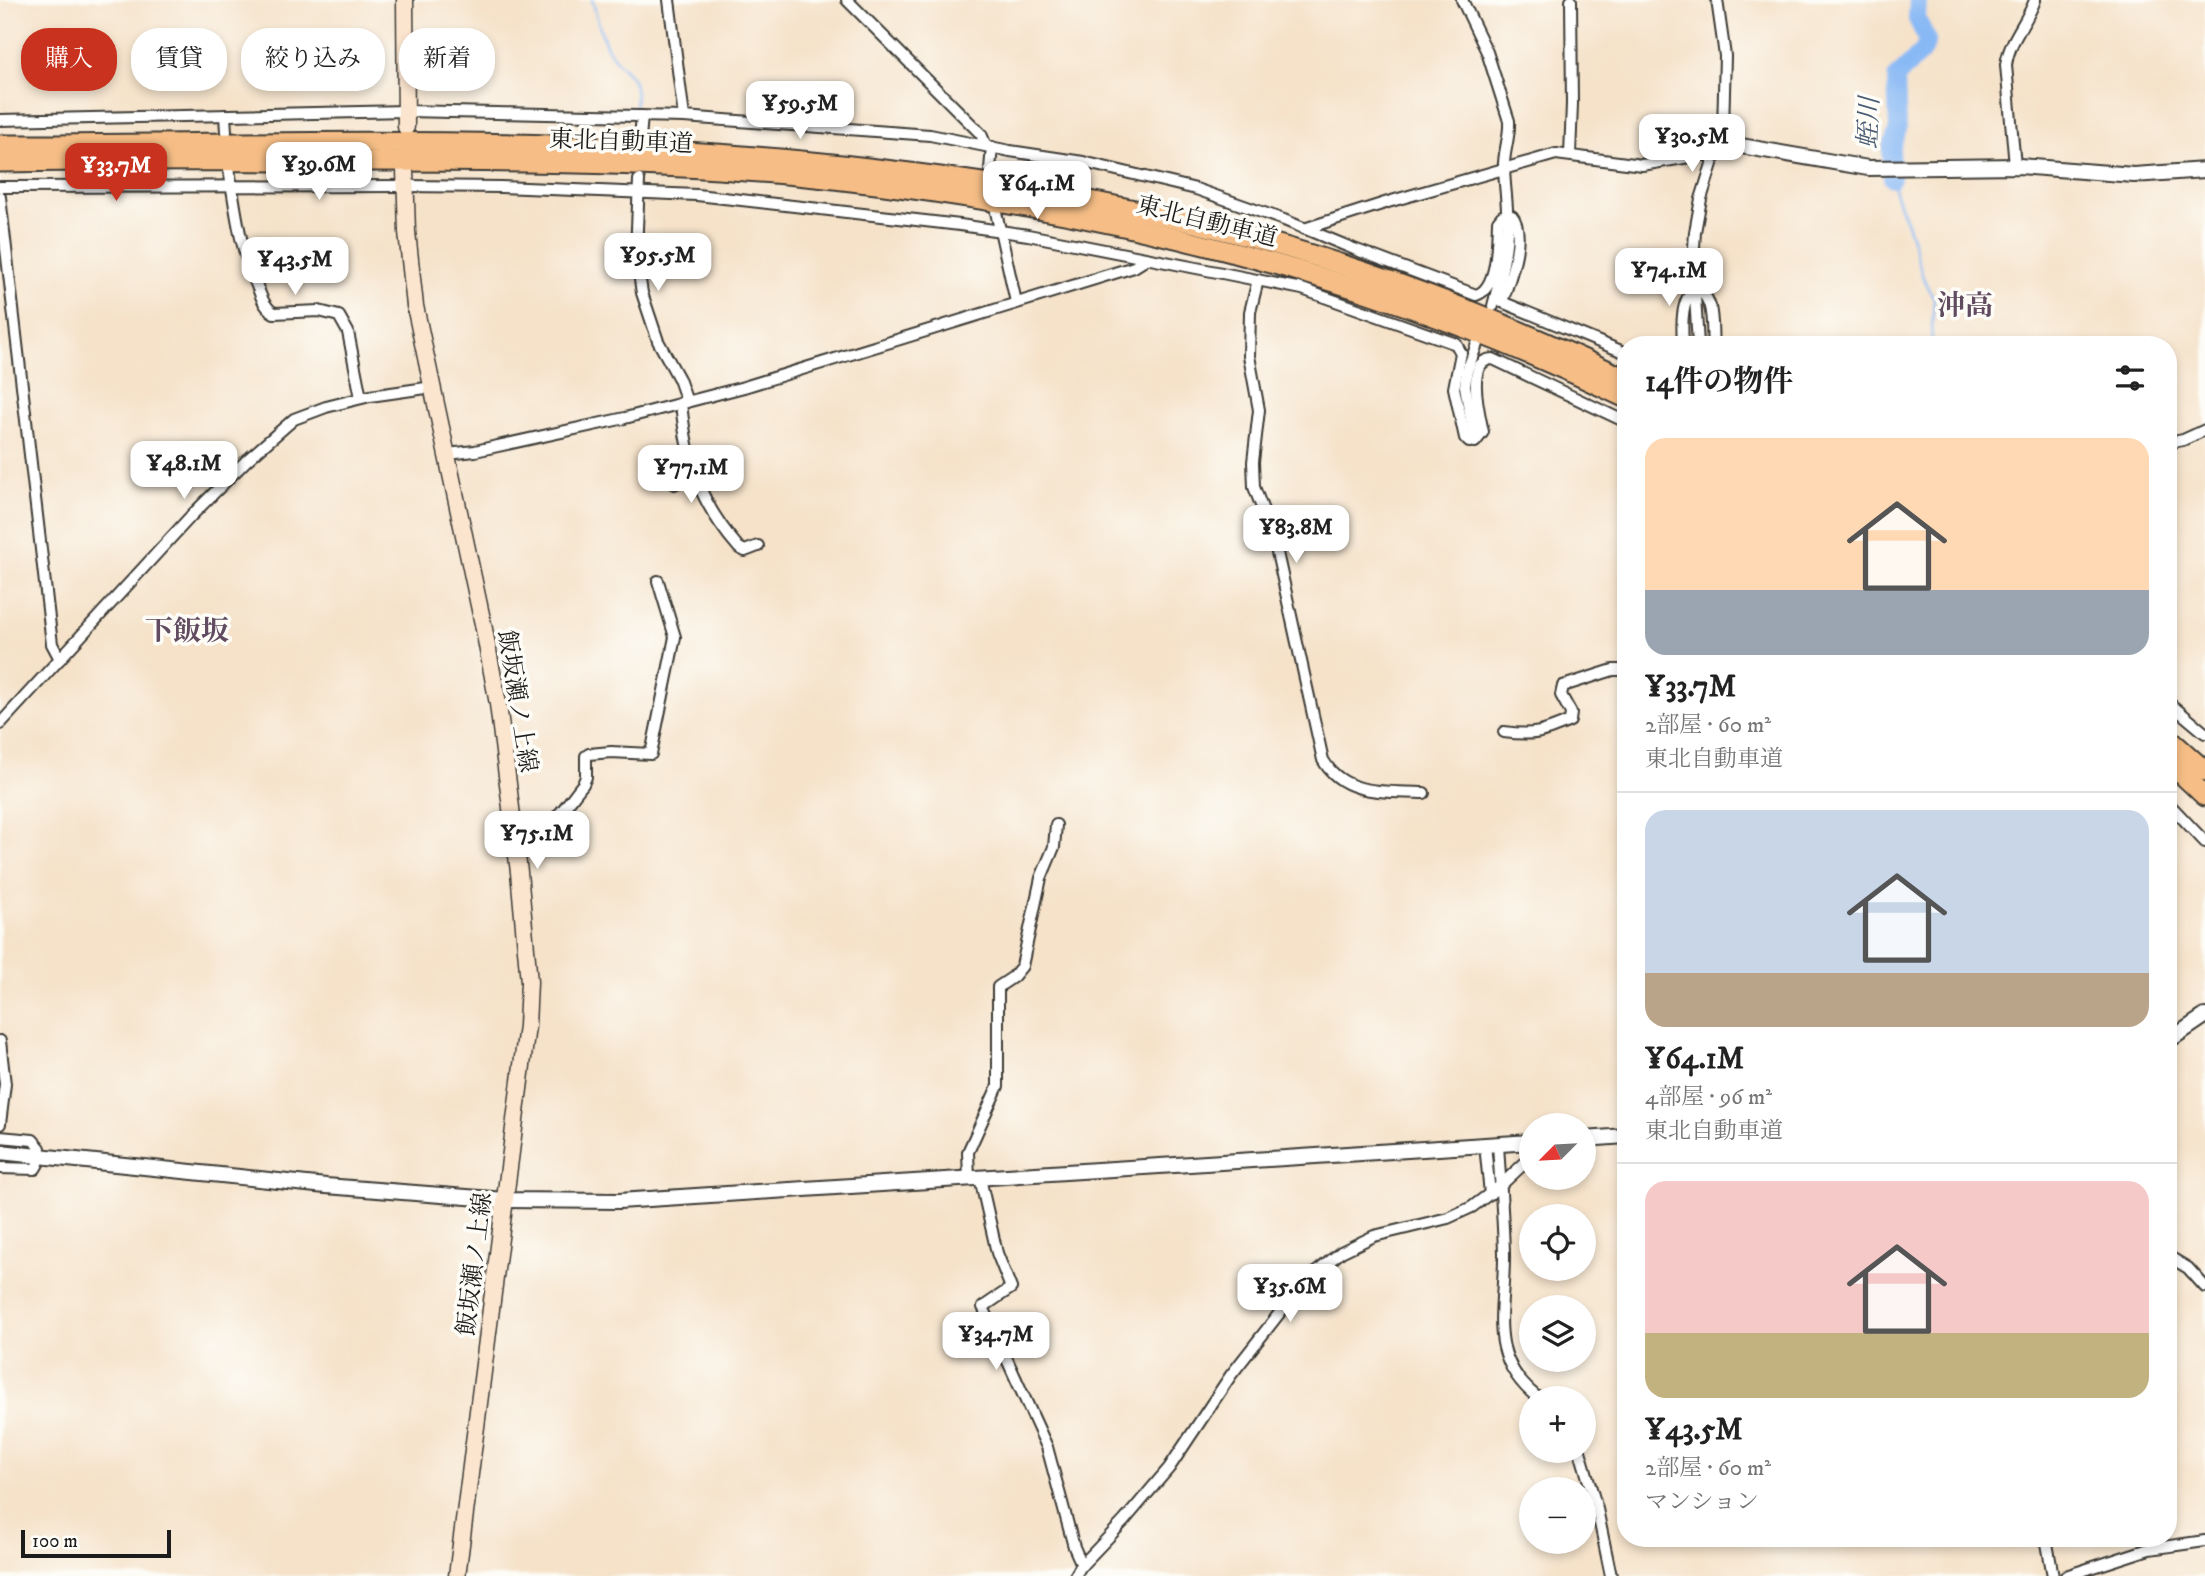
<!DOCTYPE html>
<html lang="ja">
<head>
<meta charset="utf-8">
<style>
	body { margin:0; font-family:"IM FELL DW Pica","Noto Serif JP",serif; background:#f6f6f6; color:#222; height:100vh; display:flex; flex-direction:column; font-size:26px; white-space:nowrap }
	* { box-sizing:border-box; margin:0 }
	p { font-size:23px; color:#767676 }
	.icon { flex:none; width:38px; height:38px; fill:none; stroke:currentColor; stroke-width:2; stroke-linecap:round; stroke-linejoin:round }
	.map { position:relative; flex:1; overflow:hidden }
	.details { position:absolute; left:1617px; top:336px; width:560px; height:1211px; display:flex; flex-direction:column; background:#fff; border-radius:28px; box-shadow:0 4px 10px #0003 }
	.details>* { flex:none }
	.top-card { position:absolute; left:21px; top:28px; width:665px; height:63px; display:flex; gap:14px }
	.needle { width:46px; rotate:246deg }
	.controls { position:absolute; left:1519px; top:1113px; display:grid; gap:14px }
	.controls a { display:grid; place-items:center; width:77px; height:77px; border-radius:50%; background:#fff; box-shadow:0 4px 10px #0003; font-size:35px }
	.scale { position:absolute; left:21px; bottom:18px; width:150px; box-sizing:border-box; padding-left:7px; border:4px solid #1c1c1c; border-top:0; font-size:19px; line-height:24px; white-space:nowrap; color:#1c1c1c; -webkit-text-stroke:5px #fdfcf7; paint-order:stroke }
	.price { position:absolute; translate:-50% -60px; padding:0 16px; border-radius:14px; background:#fff; color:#222; font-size:23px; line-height:46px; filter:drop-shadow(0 2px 4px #0008) }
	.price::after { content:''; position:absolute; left:50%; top:42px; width:21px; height:16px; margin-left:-10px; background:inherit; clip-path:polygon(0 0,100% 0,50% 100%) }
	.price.active { background:#c8321e; color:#fff }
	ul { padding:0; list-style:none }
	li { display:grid; align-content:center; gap:14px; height:371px; padding:0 28px }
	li+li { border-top:2px solid #e0e0e0 }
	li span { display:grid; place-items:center; height:217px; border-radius:21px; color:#555 }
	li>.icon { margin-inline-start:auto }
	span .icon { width:126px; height:126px; fill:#fffc; stroke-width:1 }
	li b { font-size:30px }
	h2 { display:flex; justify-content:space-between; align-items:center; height:84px; padding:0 28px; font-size:30px }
	.chip { padding:0 24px; border-radius:28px; background:#fff; box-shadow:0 4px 10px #0003; font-size:24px; line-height:63px }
	.chip.active { background:#c8321e; color:#fff }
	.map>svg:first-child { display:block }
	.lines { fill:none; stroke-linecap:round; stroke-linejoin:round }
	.stream { stroke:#89b9f5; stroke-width:2.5 }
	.river { stroke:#89b9f5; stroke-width:18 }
	.minor-casing { stroke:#3d3a36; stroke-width:14 }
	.tertiary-casing { stroke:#3d3a36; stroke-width:18 }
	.secondary-casing { stroke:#3d3a36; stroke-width:19 }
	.motorway-casing { stroke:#3d3a36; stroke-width:23 }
	.minor { stroke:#fff; stroke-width:10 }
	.tertiary { stroke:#fff; stroke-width:14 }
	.secondary { stroke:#fbe5cf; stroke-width:16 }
	.motorway { stroke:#f6be86; stroke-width:19 }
	.labels { text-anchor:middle; stroke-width:7; stroke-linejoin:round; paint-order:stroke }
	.street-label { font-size:24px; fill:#1c1c1c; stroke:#fdfcf7 }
	.water-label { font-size:26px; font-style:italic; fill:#485b73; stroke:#fdfcf7 }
	.quarter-label { font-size:28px; font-weight:bold; fill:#614b60; stroke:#fdfcf7 }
</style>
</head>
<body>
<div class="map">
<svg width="2205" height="1576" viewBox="0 0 2205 1576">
	<rect width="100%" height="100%" fill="#fdfcf7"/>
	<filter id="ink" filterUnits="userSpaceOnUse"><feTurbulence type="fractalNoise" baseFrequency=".0143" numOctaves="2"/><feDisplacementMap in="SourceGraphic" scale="14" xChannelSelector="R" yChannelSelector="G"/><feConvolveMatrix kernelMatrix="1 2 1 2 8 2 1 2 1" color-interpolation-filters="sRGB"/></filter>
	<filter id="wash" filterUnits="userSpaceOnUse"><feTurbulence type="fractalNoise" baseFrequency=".00686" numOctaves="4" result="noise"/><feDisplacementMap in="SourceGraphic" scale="28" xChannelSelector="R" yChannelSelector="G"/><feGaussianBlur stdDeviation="1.57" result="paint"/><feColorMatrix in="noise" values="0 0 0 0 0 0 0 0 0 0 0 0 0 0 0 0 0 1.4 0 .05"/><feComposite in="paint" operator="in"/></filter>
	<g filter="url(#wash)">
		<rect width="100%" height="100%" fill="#f5e2c9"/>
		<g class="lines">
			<g class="stream">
				<path d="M 592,0 C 597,15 600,33 607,47 C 622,76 640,68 635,108"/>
				<path d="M 1892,178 C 1895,199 1905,215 1911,235 C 1918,255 1920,281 1934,297 L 1931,345"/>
			</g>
			<polyline class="river" points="1892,178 1891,148 1898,129 1896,78 1924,50 1927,39 1917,19 1918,0"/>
		</g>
	</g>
	<g filter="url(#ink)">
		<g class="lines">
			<defs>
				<g id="minor">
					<polyline points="669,0 684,117"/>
					<polyline points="847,0 981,134 986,146"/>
					<path d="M 1462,0 L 1487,52 L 1509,121 C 1510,137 1504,150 1504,165 C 1504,187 1509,209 1507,231 C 1506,256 1499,282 1493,306"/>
					<polyline points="225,115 226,132"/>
					<path d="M 0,120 L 406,111 L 684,117 L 930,135 L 1010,151 L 1083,162 L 1196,189 L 1284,220 L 1354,249 L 1476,295 C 1499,288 1497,240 1498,221 L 1502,216 L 1512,216 C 1527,234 1509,281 1502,302 L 1626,353"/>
					<polyline points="640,138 642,116"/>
					<polyline points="1570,155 1572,104 1571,0"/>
					<path d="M 2015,166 L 2006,65 C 2009,40 2027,23 2035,0"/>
					<path d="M 229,169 C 236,212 239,245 257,286 C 261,296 264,307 274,313 L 319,311 L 339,316 L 348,332 L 361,398"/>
					<polyline points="990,169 992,147"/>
					<polyline points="639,180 636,253 642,293 658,341 679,379 687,402"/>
					<path d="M 0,187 L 405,186 L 501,187 L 697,195 L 960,225 L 1028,235 L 1222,273 L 1302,289 L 1456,344 L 1461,353 L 1454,388 L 1465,438 L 1469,442 L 1476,441 L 1483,432 C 1480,416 1464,359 1493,359 L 1626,422"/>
					<polyline points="0,197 52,644 60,659"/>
					<polyline points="996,212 1016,302"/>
					<polyline points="1304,229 1388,202 1556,154 1642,165 1701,155 1714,155"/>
					<path d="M 1258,280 L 1250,312 L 1249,356 L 1259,410 L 1253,462 L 1254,487 L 1274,539 L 1323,760 C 1344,797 1388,791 1424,793"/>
					<path d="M 1683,345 C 1682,328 1680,300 1695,289 C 1716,296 1711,326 1713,345"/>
					<polyline points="1698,345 1693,263 1695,232 1701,199 1723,129 1725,56 1717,0"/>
					<path d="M 681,403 C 687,463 699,502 739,548 L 745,551 L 758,546"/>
					<polyline points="1475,442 1465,386 1467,371 1477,344"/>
					<polyline points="2168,443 2183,440 2205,430"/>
					<polyline points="447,454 475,451 625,418 744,387 1134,267 1142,262 1145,259"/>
					<polyline points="674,484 694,475"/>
					<polyline points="2168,702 2205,733"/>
					<polyline points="0,724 191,516 247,460 294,419 326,407 370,396 433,387"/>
					<path d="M 1504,732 C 1534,736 1542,733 1570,721 L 1571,713 L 1561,695 L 1563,686 L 1613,670 L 1626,670"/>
					<polyline points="2168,803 2205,842"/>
					<path d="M 515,840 C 547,839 564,807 583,784 L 586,777 L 586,756 L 589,754 L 611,752 L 651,754 L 675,637 L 658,581"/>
					<polyline points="0,1041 5,1084 0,1124"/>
					<polyline points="0,1137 33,1140 40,1148 38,1164 35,1169 0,1168"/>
					<path d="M 1498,1144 C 1500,1180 1503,1216 1504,1253 C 1505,1309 1485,1356 1538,1398"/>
					<polyline points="1485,1145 1490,1194"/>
					<polyline points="980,1178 997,1253 1011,1288 983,1307 1047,1447 1074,1547 1082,1565"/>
					<polyline points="969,1179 968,1152 998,1086 998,987 1013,977 1022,966 1041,878 1054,847 1056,825"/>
					<polyline points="2168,1256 2188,1268 2205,1287"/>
					<polyline points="1580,1451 1597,1509 1611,1576"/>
					<polyline points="2046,1538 2053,1576"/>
					<polyline points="1075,1576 1081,1566 1124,1521 1169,1468 1231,1375 1285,1306 1313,1275 1341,1252 1374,1236 1448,1218 1472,1207 1500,1186 1529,1159 1531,1142"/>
					<polyline points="2066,1576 2149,1549 2205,1541"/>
				</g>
				<g id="tertiary">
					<polyline points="1718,142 1868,168 2019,166 2134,175 2205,170"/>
					<polyline points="2168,1041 2205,1016"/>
					<polyline points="1584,1139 1626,1136"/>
					<polyline points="0,1152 326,1186 505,1200 619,1201 1531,1142"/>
				</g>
				<g id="secondary">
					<polyline points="405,0 406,127"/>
					<polyline points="405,170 407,232 415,306 483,624 498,704 519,872 529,982 527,1026 457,1576"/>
				</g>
				<g id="motorway">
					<path d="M 0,145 C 183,145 367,139 550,145 C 767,153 983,174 1195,223 C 1343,258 1488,314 1626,379"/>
					<path d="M 0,162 C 122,160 245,161 367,161 C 520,161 674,162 826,178 C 1105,209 1372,274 1626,398"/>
					<polyline points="2168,738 2205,771"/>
					<polyline points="2168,761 2205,796"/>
				</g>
			</defs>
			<use href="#minor" class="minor-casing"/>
			<use href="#tertiary" class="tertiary-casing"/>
			<use href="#secondary" class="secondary-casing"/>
			<use href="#motorway" class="motorway-casing"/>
			<use href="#minor" class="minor"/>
			<use href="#tertiary" class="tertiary"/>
			<use href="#secondary" class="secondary"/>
			<use href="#motorway" class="motorway"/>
		</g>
	</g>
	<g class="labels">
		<g class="street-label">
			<text transform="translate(621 141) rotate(2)" y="8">東北自動車道</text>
			<text transform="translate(1207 221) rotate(14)" y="8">東北自動車道</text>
			<text transform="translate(518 701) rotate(81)" y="8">飯坂瀬ノ上線</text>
			<text transform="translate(474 1264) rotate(-83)" y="8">飯坂瀬ノ上線</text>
		</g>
		<g class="water-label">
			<text transform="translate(1868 123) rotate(-88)" y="9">蛭川</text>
		</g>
		<g class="quarter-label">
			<text x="1965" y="315">沖高</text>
			<text x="187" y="640">下飯坂</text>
		</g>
	</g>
</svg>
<div class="controls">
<a><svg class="needle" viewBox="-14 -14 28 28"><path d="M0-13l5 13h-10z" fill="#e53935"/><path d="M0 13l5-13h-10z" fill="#767676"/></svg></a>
<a><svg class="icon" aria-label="locate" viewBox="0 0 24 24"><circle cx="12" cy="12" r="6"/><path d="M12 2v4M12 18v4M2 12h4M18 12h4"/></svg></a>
<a><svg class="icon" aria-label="layers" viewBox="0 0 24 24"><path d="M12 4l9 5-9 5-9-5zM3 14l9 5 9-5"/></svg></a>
<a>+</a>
<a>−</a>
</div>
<div class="scale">100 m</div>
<b class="price" style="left:800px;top:141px">¥59.5M</b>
<b class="price" style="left:1692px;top:174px">¥30.5M</b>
<b class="price" style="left:319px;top:202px">¥39.6M</b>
<b class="price active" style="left:116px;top:203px">¥33.7M</b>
<b class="price" style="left:1037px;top:221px">¥64.1M</b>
<b class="price" style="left:658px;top:293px">¥95.5M</b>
<b class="price" style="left:295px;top:297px">¥43.5M</b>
<b class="price" style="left:1669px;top:308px">¥74.1M</b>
<b class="price" style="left:184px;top:501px">¥48.1M</b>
<b class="price" style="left:691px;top:505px">¥77.1M</b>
<b class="price" style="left:1296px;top:565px">¥83.8M</b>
<b class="price" style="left:537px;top:871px">¥75.1M</b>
<b class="price" style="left:1290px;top:1324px">¥35.6M</b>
<b class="price" style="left:996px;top:1372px">¥34.7M</b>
<div class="top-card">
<a class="chip active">購入</a>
<a class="chip">賃貸</a>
<a class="chip">絞り込み</a>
<a class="chip">新着</a>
</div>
<section class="details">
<h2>14件の物件<svg class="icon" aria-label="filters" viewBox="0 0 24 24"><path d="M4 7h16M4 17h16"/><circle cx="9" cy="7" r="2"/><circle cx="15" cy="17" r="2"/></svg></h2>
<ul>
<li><span style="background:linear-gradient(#ffd9b3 70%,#9aa5b1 0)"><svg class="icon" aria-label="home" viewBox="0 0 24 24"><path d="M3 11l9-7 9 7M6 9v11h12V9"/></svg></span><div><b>¥33.7M</b><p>2部屋 · 60 m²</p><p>東北自動車道</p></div></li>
<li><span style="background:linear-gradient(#c9d6e8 75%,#b9a48a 0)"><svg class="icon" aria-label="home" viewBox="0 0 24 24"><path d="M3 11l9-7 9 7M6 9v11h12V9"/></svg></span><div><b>¥64.1M</b><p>4部屋 · 96 m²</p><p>東北自動車道</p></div></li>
<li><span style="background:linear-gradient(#f6c9c9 70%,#c2b280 0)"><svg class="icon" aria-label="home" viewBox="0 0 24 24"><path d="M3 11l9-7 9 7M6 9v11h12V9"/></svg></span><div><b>¥43.5M</b><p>2部屋 · 60 m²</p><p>マンション</p></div></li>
</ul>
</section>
</div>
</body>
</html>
